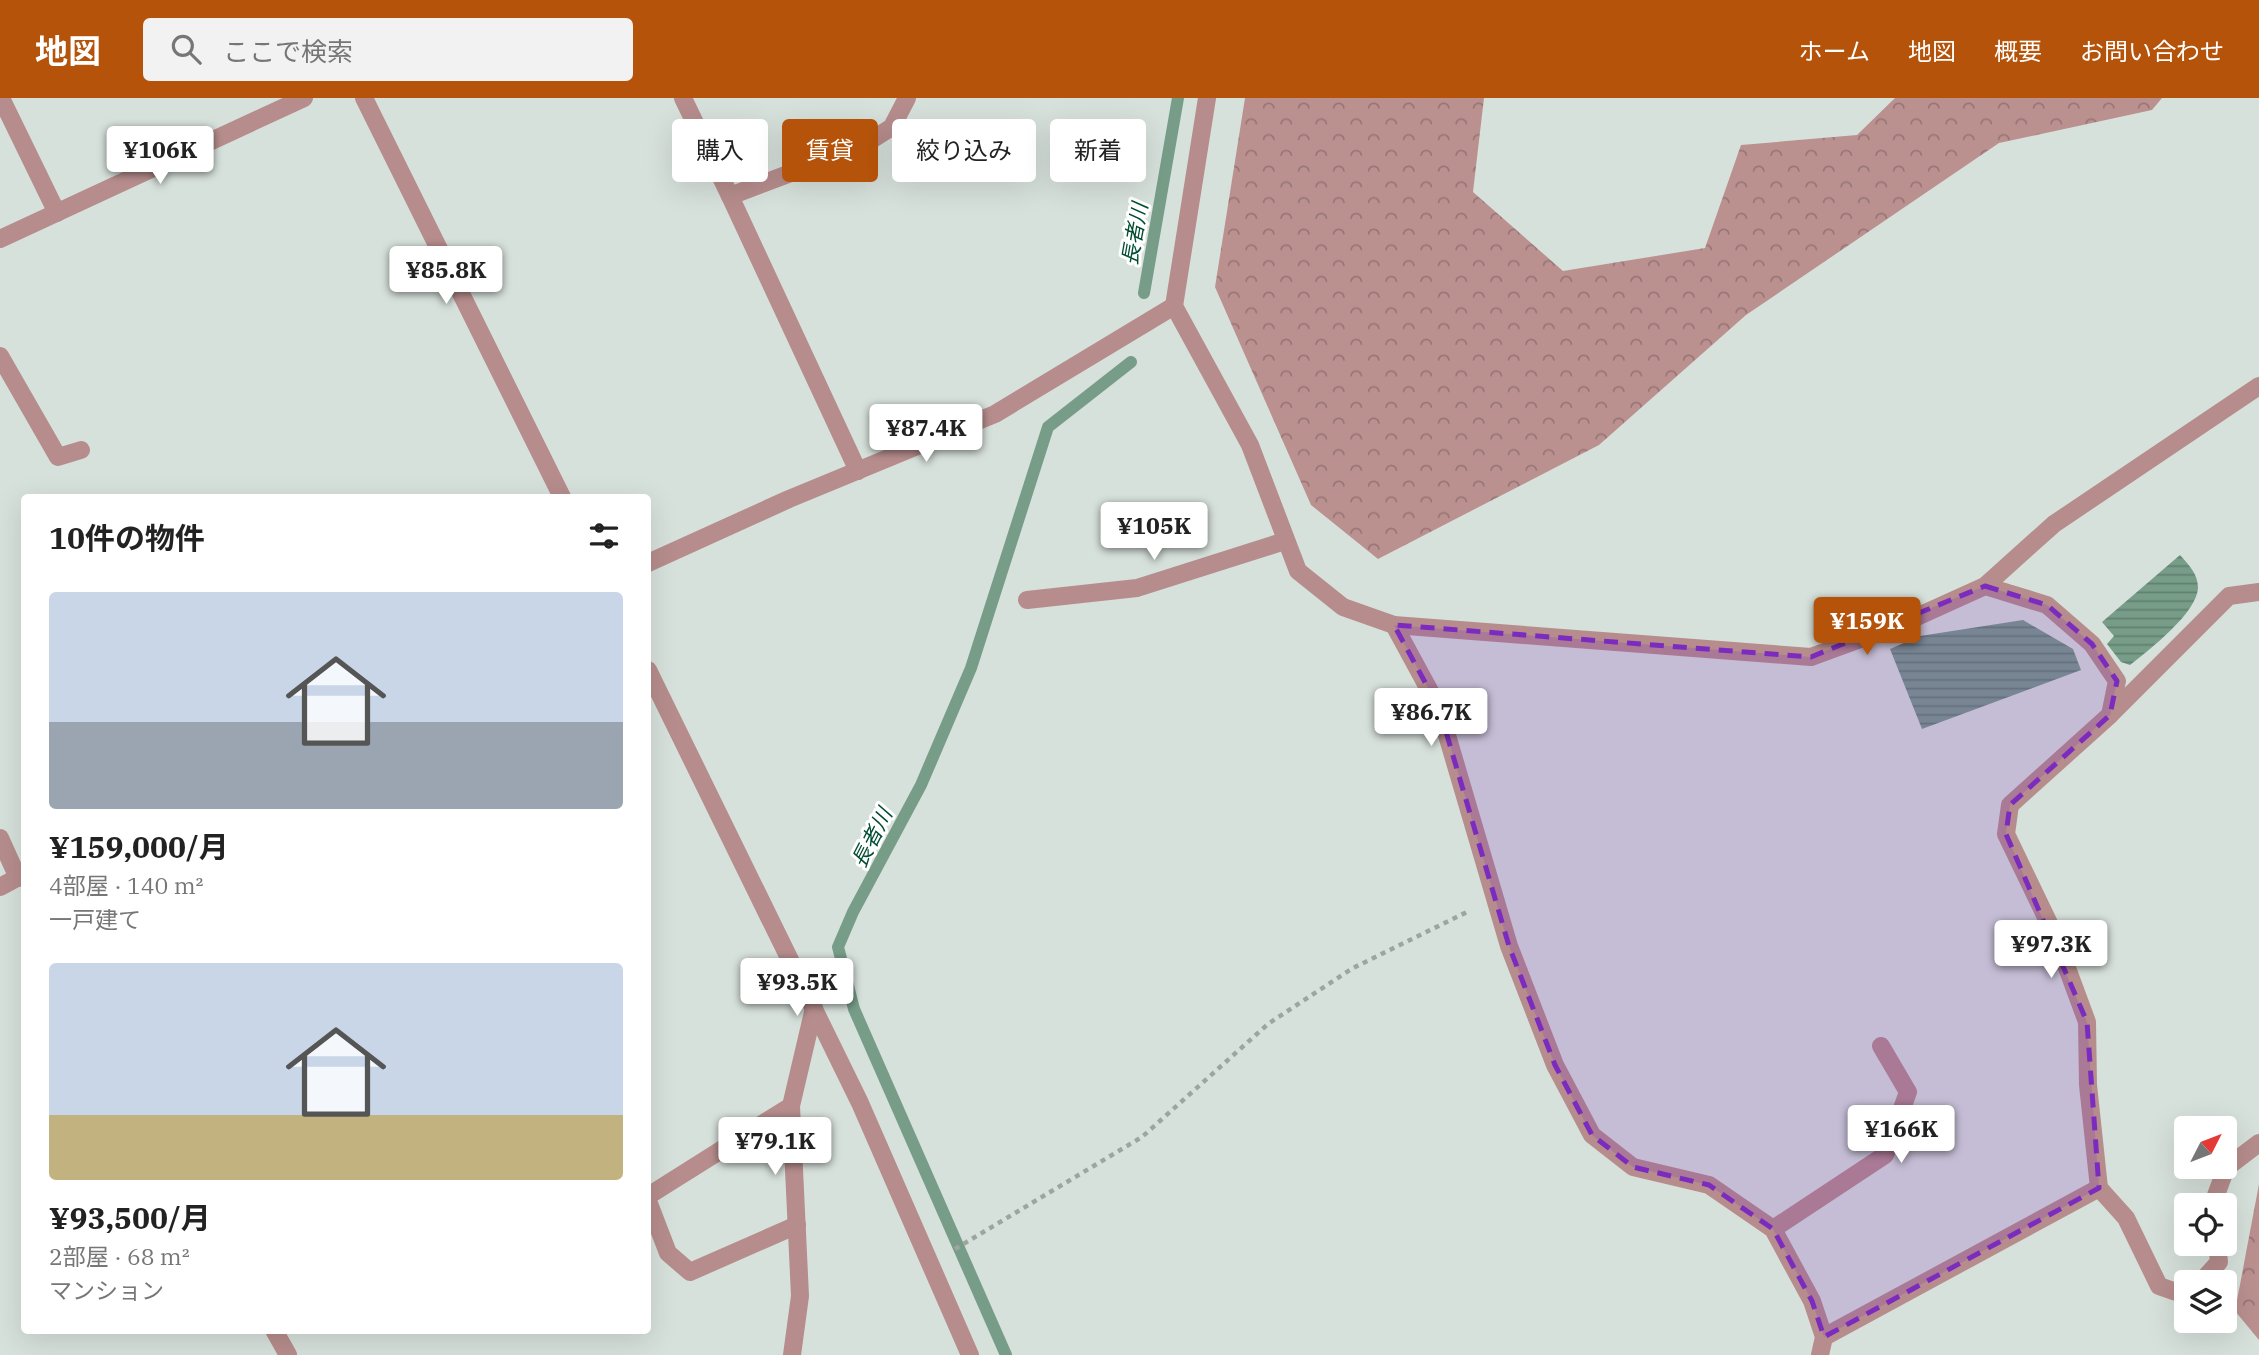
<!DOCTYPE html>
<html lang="ja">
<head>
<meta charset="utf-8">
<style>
	body { margin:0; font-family:"IBM Plex Serif","Noto Sans JP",serif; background:#f2f2f2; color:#222; height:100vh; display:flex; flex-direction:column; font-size:26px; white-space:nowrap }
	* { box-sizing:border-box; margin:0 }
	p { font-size:23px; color:#767676 }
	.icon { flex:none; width:38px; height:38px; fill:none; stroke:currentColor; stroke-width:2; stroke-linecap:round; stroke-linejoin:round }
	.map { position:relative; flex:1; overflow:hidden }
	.details { position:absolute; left:21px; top:396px; width:630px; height:840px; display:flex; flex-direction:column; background:#fff; border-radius:7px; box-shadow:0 7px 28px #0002 }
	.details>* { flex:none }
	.guide { position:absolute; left:672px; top:21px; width:665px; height:63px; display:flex; gap:14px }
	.needle { width:46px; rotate:48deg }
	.controls { position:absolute; left:2174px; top:1018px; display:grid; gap:14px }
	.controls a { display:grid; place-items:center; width:63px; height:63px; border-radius:7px; background:#fff; box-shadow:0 7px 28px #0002; font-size:35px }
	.price { position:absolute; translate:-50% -60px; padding:0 16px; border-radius:7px; background:#fff; color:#222; font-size:23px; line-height:46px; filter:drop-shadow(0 2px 4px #0008) }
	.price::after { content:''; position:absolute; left:50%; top:42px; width:21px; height:16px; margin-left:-10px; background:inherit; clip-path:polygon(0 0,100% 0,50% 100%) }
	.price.current { background:#b45309; color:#fff }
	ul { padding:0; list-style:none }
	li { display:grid; align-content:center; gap:14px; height:371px; padding:0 28px }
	li span { display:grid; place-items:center; height:217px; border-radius:7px; color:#555 }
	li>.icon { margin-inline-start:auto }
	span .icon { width:126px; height:126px; fill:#fffc; stroke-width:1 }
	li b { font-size:30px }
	h2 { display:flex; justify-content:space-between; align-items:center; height:84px; padding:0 28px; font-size:30px }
	.pill { padding:0 24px; border-radius:7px; background:#fff; box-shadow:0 7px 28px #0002; font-size:24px; line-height:63px }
	.pill.current { background:#b45309; color:#fff }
	header { display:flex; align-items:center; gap:42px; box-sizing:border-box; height:98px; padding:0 35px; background:#b45309; color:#fff }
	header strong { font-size:33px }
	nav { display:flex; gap:38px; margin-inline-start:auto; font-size:24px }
	.search { width:490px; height:63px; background:#f2f2f2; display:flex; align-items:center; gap:18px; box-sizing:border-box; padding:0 24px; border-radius:7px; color:#767676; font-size:26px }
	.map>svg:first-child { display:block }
	.forest { fill:url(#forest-crowns) }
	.water { fill:url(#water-rules) }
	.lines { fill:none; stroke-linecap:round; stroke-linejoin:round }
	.stream { stroke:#779d89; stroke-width:12 }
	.path { stroke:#9da5a0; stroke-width:4.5; stroke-dasharray:5 5; stroke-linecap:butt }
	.minor { stroke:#b68d8c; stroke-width:18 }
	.marked { fill:#7b2cbf; fill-opacity:0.2; stroke:#7b2cbf; stroke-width:5; stroke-dasharray:14 9; stroke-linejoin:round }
	.labels { text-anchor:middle; stroke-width:6; stroke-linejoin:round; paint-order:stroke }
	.water-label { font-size:21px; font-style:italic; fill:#004d32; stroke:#fff }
</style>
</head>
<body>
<header>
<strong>地図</strong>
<div class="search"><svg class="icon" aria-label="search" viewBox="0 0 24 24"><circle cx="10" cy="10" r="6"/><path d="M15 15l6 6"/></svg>ここで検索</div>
<nav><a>ホーム</a><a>地図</a><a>概要</a><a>お問い合わせ</a></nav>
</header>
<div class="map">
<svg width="2259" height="1257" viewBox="0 0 2259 1257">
	<defs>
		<pattern id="forest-crowns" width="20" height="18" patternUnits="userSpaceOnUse" patternTransform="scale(1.75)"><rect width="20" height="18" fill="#bb9190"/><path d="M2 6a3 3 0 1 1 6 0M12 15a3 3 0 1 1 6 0" fill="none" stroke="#987675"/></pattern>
		<pattern id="water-rules" width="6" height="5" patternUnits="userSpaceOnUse" patternTransform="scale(1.75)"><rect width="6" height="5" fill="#779d89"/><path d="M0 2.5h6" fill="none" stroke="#618070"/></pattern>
	</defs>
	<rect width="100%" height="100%" fill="#d7e1db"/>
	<g class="forest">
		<polygon points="1245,0 1484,0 1473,94 1563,173 1705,150 1741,47 1857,37 1895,0 2162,0 2152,12 1999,45 1746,217 1599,347 1378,461 1311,407 1215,189"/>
		<polygon points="2259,1086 2259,1242 2235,1213"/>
	</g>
	<g class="water">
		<path d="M 2180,457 C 2189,467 2198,476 2198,490 C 2197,515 2149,552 2130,567 L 2121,564 L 2107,546 L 2114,538 L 2102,524 Z"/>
		<polygon points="2023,522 2073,551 2081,572 1922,631 1890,551 1920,538"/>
	</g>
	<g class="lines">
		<g class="stream">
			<polyline points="1144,195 1178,0"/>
			<polyline points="1006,1257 854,911 838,849 853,814 921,687 971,570 1048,329 1131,264"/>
		</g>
		<polyline class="path" points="955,1151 1142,1039 1268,926 1353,870 1469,813"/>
		<g class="minor">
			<polyline points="1,0 57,115"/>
			<polyline points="364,0 562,399"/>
			<polyline points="683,0 730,98"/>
			<polyline points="1207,0 1174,208 1250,347 1298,473 1343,509 1394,527 1439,610 1509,848 1555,967 1592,1037 1633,1069 1709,1087 1773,1131 1812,1203 1824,1239 1820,1257"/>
			<polyline points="0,141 304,0"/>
			<polyline points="0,258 58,359 81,352"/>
			<polyline points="858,373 730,98 862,48 892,29 907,0"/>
			<polyline points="648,465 789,401 995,316 1174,208"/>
			<polyline points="1027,502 1137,490 1285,443"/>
			<polyline points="1394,527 1811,559 1901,526 1985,488 2054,426 2259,288"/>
			<polyline points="648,572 860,1005 970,1257"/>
			<polyline points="2110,617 2229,498 2259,494"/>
			<polyline points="0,740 18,780"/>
			<polyline points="0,789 24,776"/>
			<polyline points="2099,1090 2126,1120 2159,1188 2179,1195 2186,1192"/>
			<polyline points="648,1098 791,1008"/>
			<polyline points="648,1103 668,1155 690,1174 797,1127"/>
			<polyline points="2212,1108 2226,1070 2259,1045"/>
			<polyline points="1773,1131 1885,1057 1908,994 1881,948"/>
			<polyline points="2200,1185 2219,1164 2217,1146"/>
			<polyline points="274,1232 288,1257"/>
			<polyline points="1824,1239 2099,1090 2088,987 2087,924 2056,840 2006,736 2010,707 2110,617 2117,583 2092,546 2047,507 1985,488"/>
			<polyline points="792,1257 800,1198 791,1008 814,910"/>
		</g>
	</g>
	<path class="marked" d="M 1985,488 L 2047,507 L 2092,546 L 2117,583 L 2110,617 L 2010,707 L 2006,736 L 2087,924 L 2099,1090 L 1824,1239 L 1812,1203 L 1773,1131 L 1709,1087 L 1633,1069 L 1592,1037 L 1555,967 L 1509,848 L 1439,610 L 1394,527 L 1811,559 Z"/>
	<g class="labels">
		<g class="water-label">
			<text transform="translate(1135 136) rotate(-80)" y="7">長者川</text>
			<text transform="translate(872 740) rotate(-63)" y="7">長者川</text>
		</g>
	</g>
</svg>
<div class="controls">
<a><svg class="needle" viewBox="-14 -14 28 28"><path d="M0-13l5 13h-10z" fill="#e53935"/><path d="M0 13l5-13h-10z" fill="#767676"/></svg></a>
<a><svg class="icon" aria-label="locate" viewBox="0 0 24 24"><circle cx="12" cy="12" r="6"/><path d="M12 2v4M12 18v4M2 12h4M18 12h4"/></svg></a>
<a><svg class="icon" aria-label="layers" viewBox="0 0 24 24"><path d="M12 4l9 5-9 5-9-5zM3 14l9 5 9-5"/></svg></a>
</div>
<b class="price" style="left:160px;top:88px">¥106K</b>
<b class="price" style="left:446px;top:208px">¥85.8K</b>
<b class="price" style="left:926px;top:366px">¥87.4K</b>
<b class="price" style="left:1154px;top:464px">¥105K</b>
<b class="price current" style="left:1867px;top:559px">¥159K</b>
<b class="price" style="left:1431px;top:650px">¥86.7K</b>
<b class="price" style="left:2051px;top:882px">¥97.3K</b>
<b class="price" style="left:797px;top:920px">¥93.5K</b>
<b class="price" style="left:1901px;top:1067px">¥166K</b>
<b class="price" style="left:775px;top:1079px">¥79.1K</b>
<div class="guide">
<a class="pill">購入</a>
<a class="pill current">賃貸</a>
<a class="pill">絞り込み</a>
<a class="pill">新着</a>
</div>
<section class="details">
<h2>10件の物件<svg class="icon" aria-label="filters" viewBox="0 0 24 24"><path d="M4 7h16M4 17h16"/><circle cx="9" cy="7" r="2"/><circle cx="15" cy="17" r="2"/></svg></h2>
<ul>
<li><span style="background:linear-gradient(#c9d6e8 60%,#9aa5b1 0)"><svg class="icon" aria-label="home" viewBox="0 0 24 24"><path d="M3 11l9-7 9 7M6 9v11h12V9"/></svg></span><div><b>¥159,000/月</b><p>4部屋 · 140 m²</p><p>一戸建て</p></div></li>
<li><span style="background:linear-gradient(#c9d6e8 70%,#c2b280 0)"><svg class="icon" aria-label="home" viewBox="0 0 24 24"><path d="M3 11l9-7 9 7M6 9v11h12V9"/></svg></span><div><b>¥93,500/月</b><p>2部屋 · 68 m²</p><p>マンション</p></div></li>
</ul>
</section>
</div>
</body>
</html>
